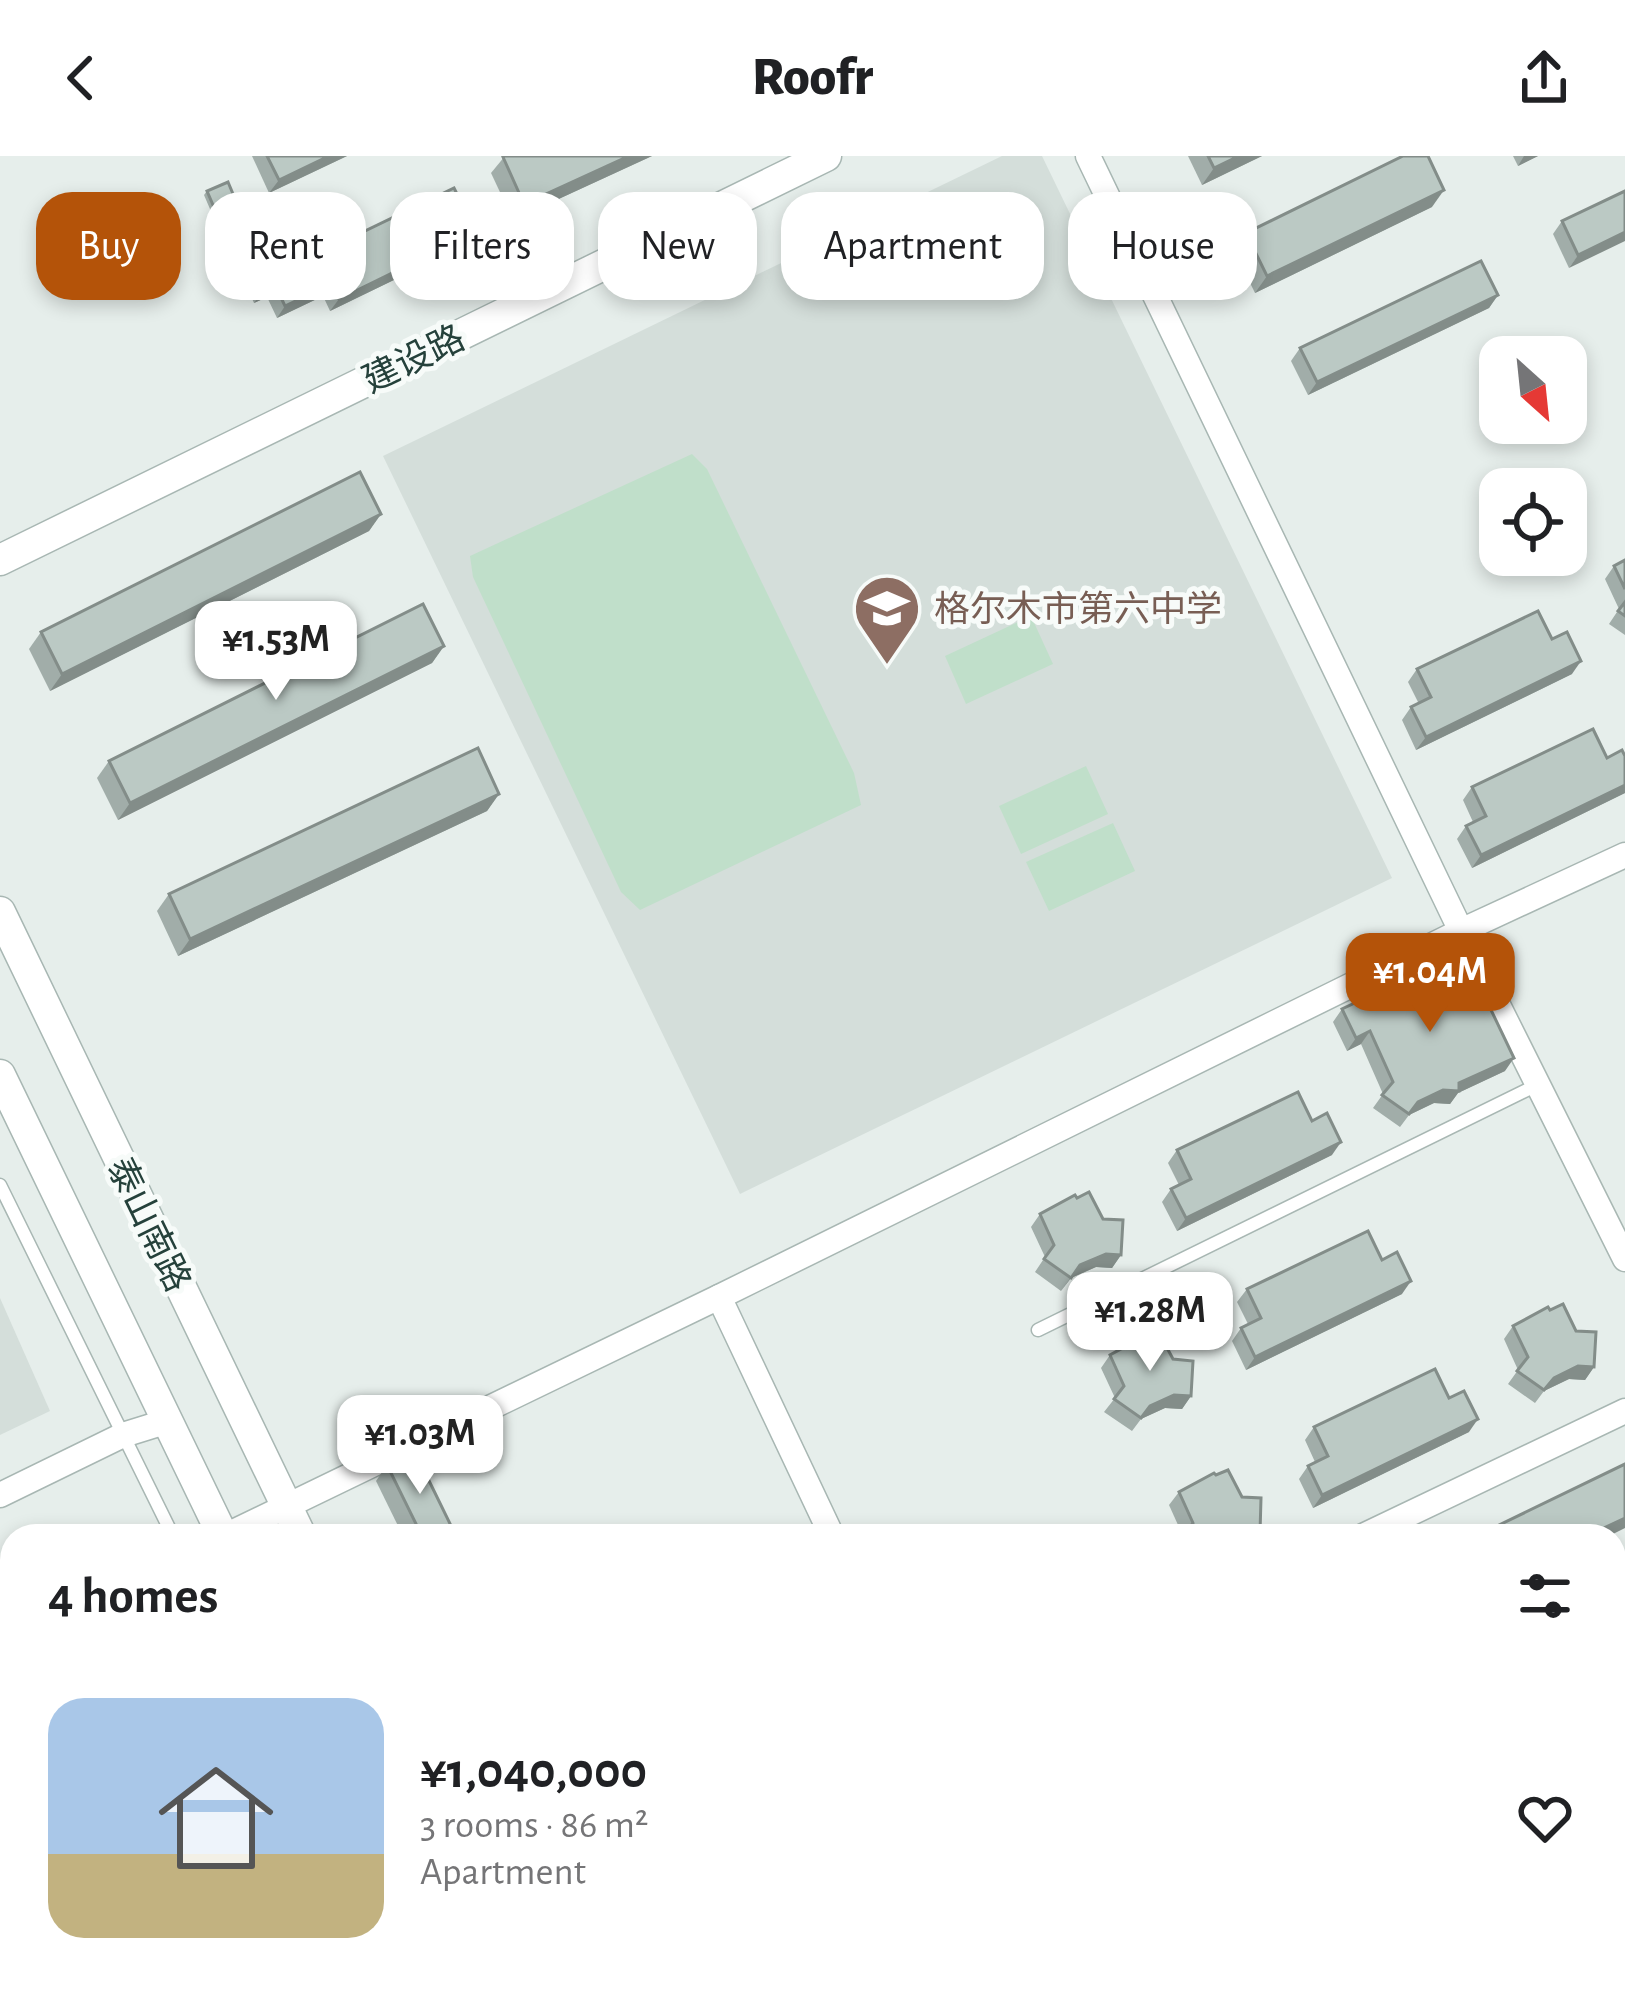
<!DOCTYPE html>
<html lang="en">
<head>
<meta charset="utf-8">
<style>
	body { margin:0; font-family:"Alegreya Sans","Noto Sans SC",sans-serif; background:#f6f6f6; color:#202124; height:100vh; display:flex; flex-direction:column; font-size:45px; white-space:nowrap }
	* { box-sizing:border-box; margin:0 }
	p { font-size:39px; color:#757577 }
	.icon { flex:none; width:66px; height:66px; fill:none; stroke:currentColor; stroke-width:2; stroke-linecap:round; stroke-linejoin:round }
	.map { position:relative; flex:1; overflow:hidden }
	.side { position:absolute; left:0px; top:1368px; width:1626px; height:471px; display:flex; flex-direction:column; background:#fff; border-radius:36px 36px 0 0; box-shadow:0 6px 18px #0003 }
	.side>* { flex:none }
	.guide { position:absolute; left:36px; top:36px; width:1554px; height:108px; display:flex; gap:24px }
	.needle { width:78px; rotate:153deg }
	.tools { position:absolute; left:1479px; top:180px; display:grid; gap:24px }
	.tools a { display:grid; place-items:center; width:108px; height:108px; border-radius:24px; background:#fff; box-shadow:0 6px 18px #0003; font-size:60px }
	.price { position:absolute; translate:-50% -102px; padding:0 27px; border-radius:24px; background:#fff; color:#222; font-size:39px; line-height:78px; filter:drop-shadow(0 3px 6px #0008) }
	.price::after { content:''; position:absolute; left:50%; top:72px; width:36px; height:27px; margin-left:-18px; background:inherit; clip-path:polygon(0 0,100% 0,50% 100%) }
	.price.current { background:#b45309; color:#fff }
	ul { padding:0; list-style:none }
	li { display:flex; align-items:center; gap:36px; height:300px; padding:0 48px }
	li span { display:grid; place-items:center; flex:none; width:336px; height:240px; border-radius:36px; color:#555 }
	li>.icon { margin-inline-start:auto }
	span .icon { width:144px; height:144px; fill:#fffc; stroke-width:1 }
	li b { font-size:51px }
	h2 { display:flex; justify-content:space-between; align-items:center; height:144px; padding:0 48px; font-size:51px }
	.tag { padding:0 42px; border-radius:36px; background:#fff; box-shadow:0 6px 18px #0003; font-size:42px; line-height:108px }
	.tag.current { background:#b45309; color:#fff }
	header { display:flex; justify-content:space-between; align-items:center; height:156px; padding:0 48px; background:#fff; font-size:54px; font-weight:800 }
	.map>svg:first-child { display:block }
	.built { fill:#d4deda }
	.green { fill:#c0dfca }
	.lines { fill:none; stroke-linecap:round; stroke-linejoin:round }
	.service-casing { stroke:#a8b7b3; stroke-width:15 }
	.minor-casing { stroke:#a8b7b3; stroke-width:27 }
	.tertiary-casing { stroke:#a8b7b3; stroke-width:33 }
	.secondary-casing { stroke:#a5bab4; stroke-width:39 }
	.service { stroke:#fff; stroke-width:12 }
	.minor { stroke:#fff; stroke-width:24 }
	.tertiary { stroke:#fff; stroke-width:30 }
	.secondary { stroke:#fff; stroke-width:36 }
	.wall { fill:#a1ada9 }
	.shaded-wall { fill:#838d89 }
	.building { fill:#bbc9c4; stroke:#838d89; stroke-width:3 }
	.labels { text-anchor:middle; stroke-width:10; stroke-linejoin:round; paint-order:stroke }
	.street-label { font-size:36px; fill:#25413b; stroke:#f7fbf9 }
	.education-label { font-size:36px; fill:#785e54; stroke:#f7fbf9; text-anchor:start }
</style>
</head>
<body>
<header><svg class="icon" aria-label="back" viewBox="0 0 24 24"><path d="M15 5l-7 7 7 7"/></svg>Roofr<svg class="icon" aria-label="share" viewBox="0 0 24 24"><path d="M12 15V3M7 8l5-5 5 5M5 13v7h14v-7"/></svg></header>
<div class="map">
<svg width="1625" height="1838" viewBox="0 0 1625 1838">
	<rect width="100%" height="100%" fill="#e6eeeb"/>
	<g class="built">
		<polygon points="1002,0 1042,0 1392,722 740,1038 383,300"/>
		<polygon points="0,1142 50,1255 0,1279"/>
	</g>
	<g class="green">
		<polygon points="692,298 707,313 854,617 861,649 640,754 621,736 473,421 470,400"/>
		<polygon points="1031,460 1053,508 966,548 945,500"/>
		<polygon points="1086,610 1108,658 1021,698 999,650"/>
		<polygon points="1113,667 1135,715 1049,755 1026,706"/>
	</g>
	<g class="lines">
		<defs>
			<g id="service">
				<polyline points="0,1029 173,1380"/>
				<polyline points="1038,1174 1537,929"/>
				<polyline points="391,1827 396,1838"/>
			</g>
			<g id="minor">
				<polyline points="1088,0 1461,775 1625,1103"/>
				<polyline points="719,1141 832,1380"/>
				<polyline points="0,1339 123,1279 168,1265"/>
				<polyline points="225,1380 719,1141 1461,775 1625,699"/>
				<polyline points="1363,1380 1625,1255"/>
				<polyline points="0,1831 12,1826"/>
			</g>
			<g id="tertiary">
				<polyline points="0,404 826,0"/>
				<polyline points="0,756 301,1380"/>
				<polyline points="0,919 223,1380"/>
				<polyline points="442,1827 447,1838"/>
				<polyline points="517,1827 522,1838"/>
			</g>
			<polyline id="secondary" points="1571,1838 1593,1827"/>
		</defs>
		<use href="#service" class="service-casing"/>
		<use href="#minor" class="minor-casing"/>
		<use href="#tertiary" class="tertiary-casing"/>
		<use href="#secondary" class="secondary-casing"/>
		<use href="#service" class="service"/>
		<use href="#minor" class="minor"/>
		<use href="#tertiary" class="tertiary"/>
		<use href="#secondary" class="secondary"/>
	</g>
	<g class="wall">
		<polygon points="252,0 347,0 269,37"/>
		<polygon points="505,0 652,0 513,64 491,17"/>
		<polygon points="1188,0 1262,0 1202,29"/>
		<polygon points="1513,0 1538,0 1518,10"/>
		<polygon points="207,35 254,88 251,93 235,99 217,59 213,60 204,39"/>
		<polygon points="1625,35 1569,112 1553,78 1562,65"/>
		<polygon points="1432,51 1255,137 1234,94 1246,77"/>
		<polygon points="468,88 330,155 323,140 277,162 267,141 254,147 245,127 253,115 305,104"/>
		<polygon points="1498,139 1489,152 1308,239 1291,205 1300,192"/>
		<polygon points="381,358 369,375 50,535 29,493 41,476"/>
		<polygon points="1625,404 1625,479 1609,468 1619,453 1605,423 1614,410"/>
		<polygon points="1552,483 1572,518 1416,594 1402,564 1411,551 1419,548 1408,526 1417,513"/>
		<polygon points="444,490 432,507 118,664 97,622 109,605"/>
		<polygon points="1625,600 1625,637 1472,712 1457,683 1466,670 1473,666 1463,644 1472,631 1607,602"/>
		<polygon points="499,638 487,655 178,800 157,755 169,738"/>
		<polygon points="1342,853 1505,915 1458,937 1450,948 1434,947 1409,959 1400,971 1373,952 1383,938 1361,888 1347,895 1333,866"/>
		<polygon points="1312,965 1332,999 1177,1075 1162,1046 1171,1033 1179,1029 1168,1007 1177,994"/>
		<polygon points="1040,1058 1121,1099 1112,1112 1096,1111 1071,1122 1061,1135 1035,1116 1045,1101 1031,1071"/>
		<polygon points="1382,1104 1402,1138 1246,1214 1232,1185 1241,1172 1248,1168 1237,1146 1247,1133"/>
		<polygon points="1513,1170 1594,1211 1585,1224 1569,1223 1544,1235 1535,1247 1508,1228 1518,1214 1504,1183"/>
		<polygon points="1110,1199 1191,1240 1182,1253 1165,1252 1141,1263 1132,1275 1104,1256 1115,1242 1101,1212"/>
		<polygon points="1449,1242 1469,1276 1313,1352 1299,1323 1308,1310 1315,1306 1305,1284 1314,1271"/>
		<polygon points="387,1309 456,1380 403,1380 376,1325"/>
		<polygon points="1179,1336 1260,1377 1257,1380 1183,1380 1169,1349"/>
		<polygon points="12,1595 12,1614 7,1602"/>
		<polygon points="621,1827 677,1827 675,1828 680,1838 627,1838"/>
	</g>
	<g class="shaded-wall">
		<polygon points="329,0 347,0 269,37 279,24"/>
		<polygon points="629,0 652,0 513,64 524,48"/>
		<polygon points="1239,0 1262,0 1202,29 1214,12"/>
		<polygon points="1524,0 1538,0 1518,10"/>
		<polygon points="1444,34 1432,51 1255,137 1267,120"/>
		<polygon points="476,76 468,88 330,155 339,143"/>
		<polygon points="1625,76 1625,85 1569,112 1578,99"/>
		<polygon points="331,128 323,140 277,162 285,150"/>
		<polygon points="275,129 267,141 254,147 263,135"/>
		<polygon points="1498,139 1489,152 1308,239 1317,226"/>
		<polygon points="381,358 369,375 50,535 62,518"/>
		<polygon points="444,490 432,507 118,664 130,647"/>
		<polygon points="1581,505 1572,518 1416,594 1426,581"/>
		<polygon points="1625,629 1625,637 1472,712 1481,699"/>
		<polygon points="499,638 487,655 178,800 190,783"/>
		<polygon points="1370,875 1361,888 1347,895 1356,882"/>
		<polygon points="1514,902 1505,915 1458,937 1450,948 1434,947 1409,959 1418,946"/>
		<polygon points="1341,986 1332,999 1177,1075 1186,1062"/>
		<polygon points="1106,1098 1121,1099 1112,1112 1096,1111 1071,1122 1061,1135 1080,1109"/>
		<polygon points="1411,1125 1402,1138 1246,1214 1255,1201"/>
		<polygon points="1578,1210 1594,1211 1585,1224 1569,1223 1544,1235 1554,1222"/>
		<polygon points="1174,1239 1191,1240 1182,1253 1165,1252 1141,1263 1150,1250"/>
		<polygon points="1478,1263 1469,1276 1313,1352 1322,1339"/>
		<polygon points="1625,1362 1625,1372 1609,1380 1587,1380"/>
		<polygon points="1243,1376 1260,1377 1257,1380 1234,1380"/>
		<polygon points="1625,1492 1625,1500 1614,1505 1614,1497"/>
		<polygon points="1625,1636 1625,1647 1614,1652 1614,1641"/>
		<polygon points="1224,1827 1248,1827 1225,1838 1201,1838"/>
	</g>
	<g class="building">
		<polygon points="267,0 329,0 279,24"/>
		<polygon points="505,0 629,0 524,48 503,1"/>
		<polygon points="1208,0 1239,0 1214,12"/>
		<polygon points="1403,0 1428,0 1444,34 1267,120 1246,77"/>
		<polygon points="228,26 254,88 238,95 220,54 216,56 207,35"/>
		<polygon points="454,32 476,76 339,143 331,128 285,150 275,129 263,135 253,115 300,93 305,104"/>
		<polygon points="1625,35 1625,76 1578,99 1562,65"/>
		<polygon points="1481,105 1498,139 1317,226 1300,192"/>
		<polygon points="360,316 381,358 62,518 41,476"/>
		<polygon points="1625,404 1625,433 1614,410"/>
		<polygon points="1625,446 1625,460 1618,455"/>
		<polygon points="423,448 444,490 130,647 109,605"/>
		<polygon points="1538,455 1552,483 1567,476 1581,505 1426,581 1411,551 1431,541 1417,513"/>
		<polygon points="1593,573 1607,602 1622,594 1625,600 1625,629 1481,699 1466,670 1486,660 1472,631"/>
		<polygon points="478,592 499,638 190,783 169,738"/>
		<polygon points="1430,812 1481,833 1514,902 1459,927 1459,935 1443,934 1418,946 1409,958 1382,939 1393,926 1370,875 1356,882 1342,853"/>
		<polygon points="1298,936 1312,965 1327,957 1341,986 1186,1062 1171,1033 1191,1023 1177,994"/>
		<polygon points="1089,1036 1103,1063 1123,1064 1121,1099 1106,1098 1080,1109 1071,1122 1044,1103 1054,1089 1040,1058 1075,1039 1077,1042"/>
		<polygon points="1368,1075 1382,1104 1397,1096 1411,1125 1255,1201 1241,1172 1261,1162 1247,1133"/>
		<polygon points="1563,1148 1576,1175 1596,1176 1594,1211 1578,1210 1554,1222 1544,1234 1517,1215 1528,1201 1513,1170 1548,1151 1550,1154"/>
		<polygon points="1159,1177 1173,1203 1193,1205 1191,1240 1174,1239 1150,1250 1141,1262 1114,1243 1124,1230 1110,1199 1145,1180 1147,1183"/>
		<polygon points="1435,1213 1449,1242 1464,1235 1478,1263 1322,1339 1308,1310 1328,1300 1314,1271"/>
		<polygon points="415,1296 456,1380 422,1380 387,1309"/>
		<polygon points="1625,1308 1625,1362 1587,1380 1500,1380 1495,1371"/>
		<polygon points="1228,1314 1242,1341 1261,1342 1260,1377 1243,1376 1234,1380 1183,1380 1193,1367 1179,1336 1214,1317 1216,1319"/>
		<polygon points="1625,1442 1625,1492 1614,1497 1614,1448"/>
		<polygon points="1625,1585 1625,1636 1614,1641 1614,1591"/>
		<polygon points="640,1827 675,1827 680,1838 646,1838"/>
		<polygon points="824,1827 882,1827 887,1838 801,1838"/>
		<polygon points="1121,1827 1224,1827 1201,1838 1098,1838"/>
	</g>
	<defs>
		<symbol id="school-pin" viewBox="-11 -11 22 30"><path d="M0 17L-7.5 6A9.5 9.5 0 1 1 7.5 6Z" fill="#8d6e63" stroke="#f7fbf9"/><path d="M0-5L7-2L0 1L-7-2ZM-4 1L0 2.5L4 1V4Q0 6-4 4Z" fill="#fff"/></symbol>
	</defs>
	<g fill-rule="evenodd">
		<use href="#school-pin" x="849" y="414" width="76" height="104"/>
	</g>
	<g class="labels">
		<g class="street-label">
			<text transform="translate(413 202) rotate(-26)" y="13">建设路</text>
			<text transform="translate(150 1068) rotate(64)" y="13">泰山南路</text>
		</g>
		<g class="education-label">
			<text x="934" y="465">格尔木市第六中学</text>
		</g>
	</g>
</svg>
<div class="tools">
<a><svg class="needle" viewBox="-14 -14 28 28"><path d="M0-13l5 13h-10z" fill="#e53935"/><path d="M0 13l5-13h-10z" fill="#757577"/></svg></a>
<a><svg class="icon" aria-label="locate" viewBox="0 0 24 24"><circle cx="12" cy="12" r="6"/><path d="M12 2v4M12 18v4M2 12h4M18 12h4"/></svg></a>
</div>
<b class="price" style="left:276px;top:547px">¥1.53M</b>
<b class="price current" style="left:1430px;top:879px">¥1.04M</b>
<b class="price" style="left:1150px;top:1218px">¥1.28M</b>
<b class="price" style="left:420px;top:1341px">¥1.03M</b>
<div class="guide">
<a class="tag current">Buy</a>
<a class="tag">Rent</a>
<a class="tag">Filters</a>
<a class="tag">New</a>
<a class="tag">Apartment</a>
<a class="tag">House</a>
</div>
<section class="side">
<h2>4 homes<svg class="icon" aria-label="filters" viewBox="0 0 24 24"><path d="M4 7h16M4 17h16"/><circle cx="9" cy="7" r="2"/><circle cx="15" cy="17" r="2"/></svg></h2>
<ul>
<li><span style="background:linear-gradient(#a9c7e8 65%,#c2b280 0)"><svg class="icon" aria-label="home" viewBox="0 0 24 24"><path d="M3 11l9-7 9 7M6 9v11h12V9"/></svg></span><div><b>¥1,040,000</b><p>3 rooms · 86 m²</p><p>Apartment</p></div><svg class="icon" aria-label="heart" viewBox="0 0 24 24"><path d="M12 20l-8-8c-3-5 5-10 8-4 3-6 11-1 8 4z"/></svg></li>
</ul>
</section>
</div>
</body>
</html>
